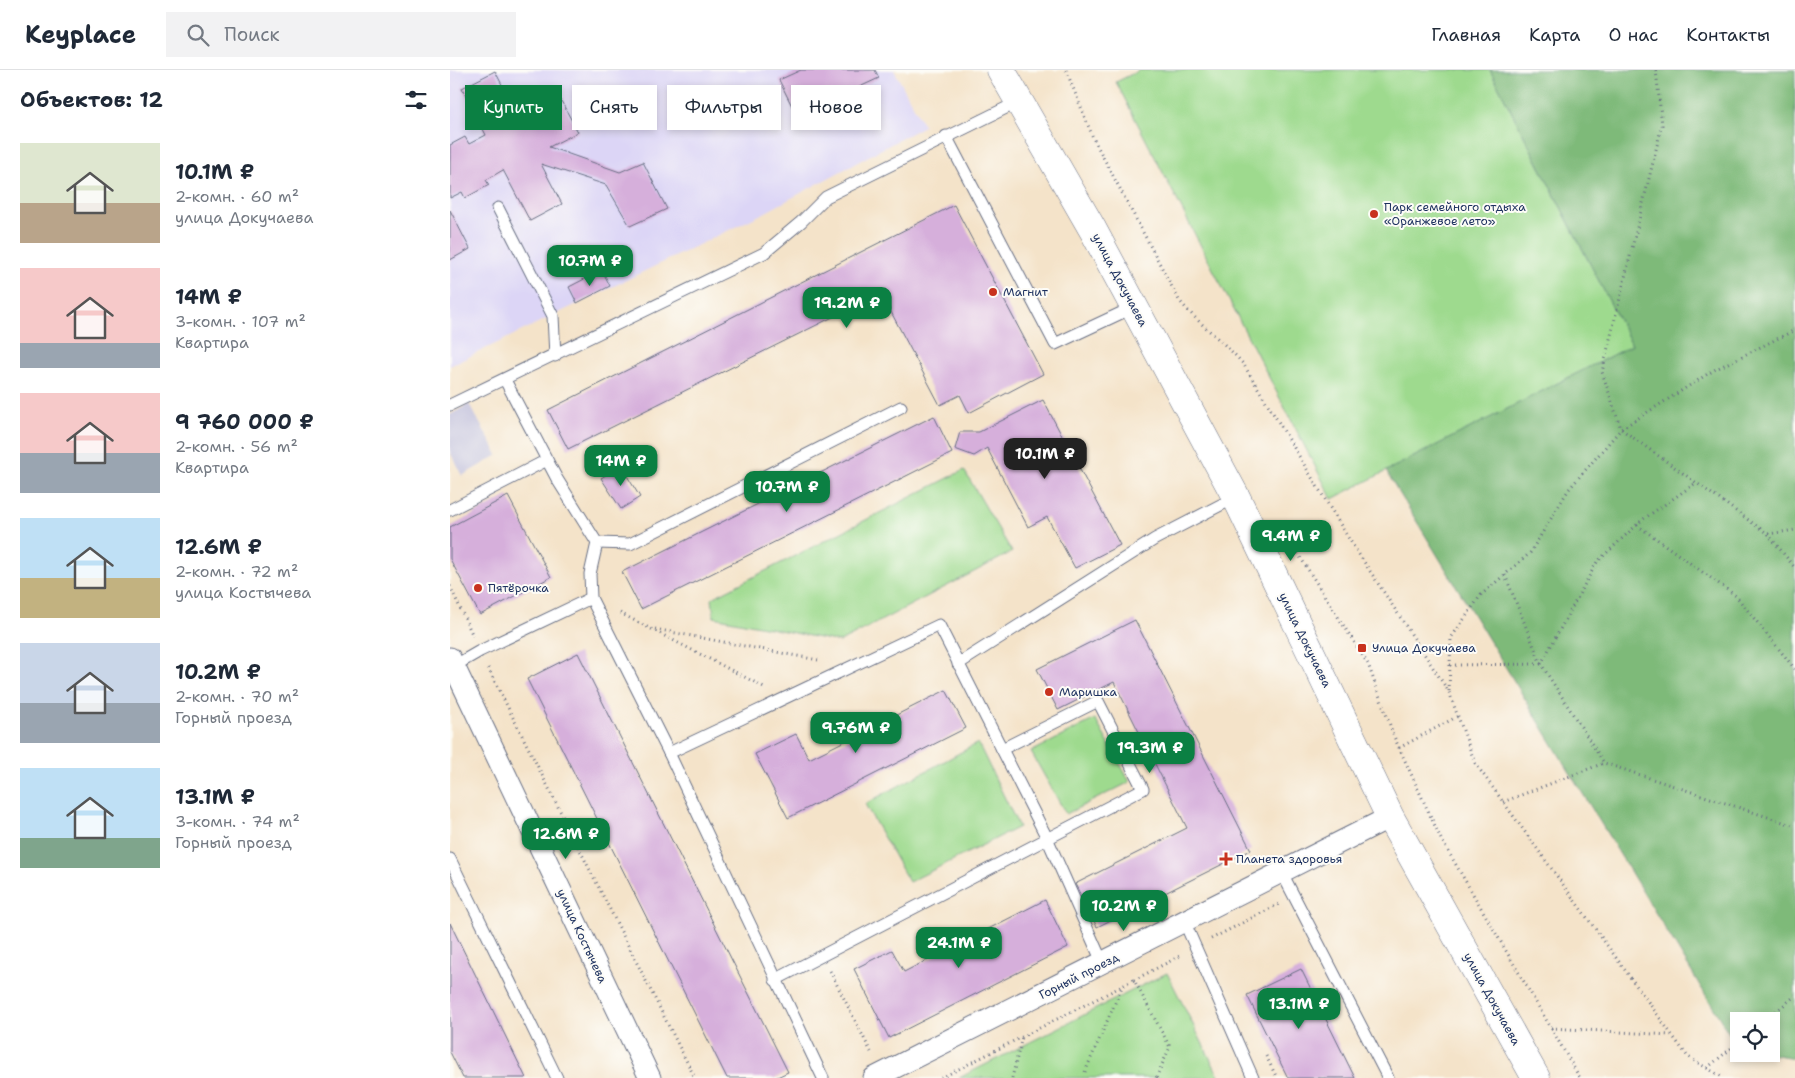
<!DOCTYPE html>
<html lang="ru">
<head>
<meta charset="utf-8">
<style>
	body { margin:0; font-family:"Shantell Sans",sans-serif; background:#f2f2f3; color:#1f2937; height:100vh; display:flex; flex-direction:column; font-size:19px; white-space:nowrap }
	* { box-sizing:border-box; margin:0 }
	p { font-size:16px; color:#747a83 }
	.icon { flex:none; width:28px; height:28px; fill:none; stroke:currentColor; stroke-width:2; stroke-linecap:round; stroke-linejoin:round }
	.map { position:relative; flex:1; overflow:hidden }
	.drawer { display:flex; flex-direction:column; background:#fff; width:450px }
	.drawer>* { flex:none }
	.hud { position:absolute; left:15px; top:15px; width:475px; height:45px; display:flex; gap:10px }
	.tools { position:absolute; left:1280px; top:942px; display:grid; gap:10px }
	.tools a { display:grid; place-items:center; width:50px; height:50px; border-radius:0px; background:#fff; box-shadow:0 2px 8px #0003; font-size:25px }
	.price { position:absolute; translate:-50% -42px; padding:0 11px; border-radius:10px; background:#0b8043; color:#fff; font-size:16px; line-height:32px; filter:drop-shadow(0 1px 2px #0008) }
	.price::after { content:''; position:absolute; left:50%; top:30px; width:15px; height:11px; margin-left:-8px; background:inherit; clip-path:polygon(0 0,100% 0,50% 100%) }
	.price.active { background:#222; color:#fff }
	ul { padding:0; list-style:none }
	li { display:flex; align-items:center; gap:15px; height:125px; padding:0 20px }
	li span { display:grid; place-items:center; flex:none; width:140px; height:100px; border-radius:0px; color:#555 }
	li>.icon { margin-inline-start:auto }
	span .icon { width:60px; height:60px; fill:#fffc; stroke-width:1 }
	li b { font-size:21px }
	h2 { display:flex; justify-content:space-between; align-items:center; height:60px; padding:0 20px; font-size:21px }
	.pill { padding:0 18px; border-radius:0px; background:#fff; box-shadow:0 2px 8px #0003; font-size:18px; line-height:45px }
	.pill.active { background:#0b8043; color:#fff }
	header { display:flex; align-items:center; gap:30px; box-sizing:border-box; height:70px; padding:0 25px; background:#fff; border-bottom:1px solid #e0e1e3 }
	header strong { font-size:24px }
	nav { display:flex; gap:28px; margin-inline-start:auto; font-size:18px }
	.search { width:350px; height:45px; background:#f2f2f3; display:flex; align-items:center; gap:12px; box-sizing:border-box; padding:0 18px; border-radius:0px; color:#747a83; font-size:19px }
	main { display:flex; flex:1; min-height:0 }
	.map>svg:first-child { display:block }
	.built { fill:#dcd5f6 }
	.industrial { fill:#c2c1dc }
	.green { fill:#9eda8e; stroke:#5c8476 }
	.forest { fill:#7eba79; stroke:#4c746c }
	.building { fill:#d6afdb }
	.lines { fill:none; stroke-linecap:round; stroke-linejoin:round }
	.service-casing { stroke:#676e83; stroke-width:13 }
	.minor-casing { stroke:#676e83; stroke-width:23 }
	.secondary-casing { stroke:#676e83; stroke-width:29 }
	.path { stroke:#676e83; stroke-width:3; stroke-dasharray:1 4; stroke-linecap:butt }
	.service { stroke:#fff; stroke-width:11 }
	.minor { stroke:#fff; stroke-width:21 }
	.secondary { stroke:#fff; stroke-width:28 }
	.poi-dot { fill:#c8321e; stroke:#fdfcf7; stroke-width:2 }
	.labels { text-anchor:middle; stroke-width:4; stroke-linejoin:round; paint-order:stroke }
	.poi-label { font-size:12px; fill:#1b2f5e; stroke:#fdfcf7; text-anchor:start }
	.street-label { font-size:12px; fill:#1b2f5e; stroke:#fdfcf7 }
</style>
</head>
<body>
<header>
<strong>Keyplace</strong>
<div class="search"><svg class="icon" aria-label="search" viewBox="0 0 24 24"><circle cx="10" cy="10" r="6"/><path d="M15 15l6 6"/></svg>Поиск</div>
<nav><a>Главная</a><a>Карта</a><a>О нас</a><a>Контакты</a></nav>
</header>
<main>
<section class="drawer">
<h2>Объектов: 12<svg class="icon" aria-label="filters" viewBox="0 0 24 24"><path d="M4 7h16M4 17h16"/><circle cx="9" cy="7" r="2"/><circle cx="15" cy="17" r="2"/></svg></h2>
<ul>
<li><span style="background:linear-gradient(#dfe7d0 60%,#b9a48a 0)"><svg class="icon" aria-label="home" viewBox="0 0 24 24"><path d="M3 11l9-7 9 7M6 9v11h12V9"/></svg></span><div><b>10.1M ₽</b><p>2-комн. · 60 m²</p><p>улица Докучаева</p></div></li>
<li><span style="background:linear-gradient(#f6c9c9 75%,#9aa5b1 0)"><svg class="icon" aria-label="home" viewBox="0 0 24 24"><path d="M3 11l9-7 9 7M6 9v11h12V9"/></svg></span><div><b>14M ₽</b><p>3-комн. · 107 m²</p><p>Квартира</p></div></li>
<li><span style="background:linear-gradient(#f6c9c9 60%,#9aa5b1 0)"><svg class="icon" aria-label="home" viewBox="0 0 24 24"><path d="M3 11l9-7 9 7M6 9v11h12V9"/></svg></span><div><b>9 760 000 ₽</b><p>2-комн. · 56 m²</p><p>Квартира</p></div></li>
<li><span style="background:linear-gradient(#bfe0f5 60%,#c2b280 0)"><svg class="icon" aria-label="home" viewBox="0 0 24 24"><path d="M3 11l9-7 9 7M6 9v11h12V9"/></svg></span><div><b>12.6M ₽</b><p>2-комн. · 72 m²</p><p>улица Костычева</p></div></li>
<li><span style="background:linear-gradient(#c9d6e8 60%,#9aa5b1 0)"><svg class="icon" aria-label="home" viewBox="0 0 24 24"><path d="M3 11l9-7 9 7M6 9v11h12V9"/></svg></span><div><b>10.2M ₽</b><p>2-комн. · 70 m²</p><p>Горный проезд</p></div></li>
<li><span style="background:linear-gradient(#bfe0f5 70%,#7fa58c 0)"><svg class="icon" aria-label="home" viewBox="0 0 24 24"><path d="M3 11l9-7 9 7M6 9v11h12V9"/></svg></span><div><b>13.1M ₽</b><p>3-комн. · 74 m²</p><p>Горный проезд</p></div></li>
</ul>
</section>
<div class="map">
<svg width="1345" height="1008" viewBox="0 0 1345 1008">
	<rect width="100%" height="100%" fill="#fdfcf7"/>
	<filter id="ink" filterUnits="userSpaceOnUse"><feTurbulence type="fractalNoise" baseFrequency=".02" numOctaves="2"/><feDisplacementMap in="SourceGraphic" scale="10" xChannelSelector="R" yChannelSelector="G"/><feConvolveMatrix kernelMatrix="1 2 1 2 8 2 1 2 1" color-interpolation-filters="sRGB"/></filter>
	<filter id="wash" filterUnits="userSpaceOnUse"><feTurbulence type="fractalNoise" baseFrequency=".0096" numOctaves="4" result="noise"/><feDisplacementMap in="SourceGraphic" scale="20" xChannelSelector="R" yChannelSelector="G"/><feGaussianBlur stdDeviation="1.12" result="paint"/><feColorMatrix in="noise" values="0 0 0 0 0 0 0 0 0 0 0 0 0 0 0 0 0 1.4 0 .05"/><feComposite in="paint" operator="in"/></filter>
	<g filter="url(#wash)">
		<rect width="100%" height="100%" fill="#f4e3c9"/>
		<polygon class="built" points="0,0 444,0 474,56 314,143 0,296"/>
		<polygon class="industrial" points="19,334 48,385 12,406 0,382 0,345"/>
		<g class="green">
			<polygon points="690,0 1040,0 1182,275 882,429 666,12"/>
			<polygon points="514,400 562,482 390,572 264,547 262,528"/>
			<polygon points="645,649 680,712 616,744 581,682"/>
			<polygon points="528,673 569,757 459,812 415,734"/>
			<polygon points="717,903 770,1008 509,1008"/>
		</g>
		<polygon class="forest" points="1040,0 1345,0 1345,988 1320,984 1321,951 1289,951 1288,978 936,401 1182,275"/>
		<g id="blocks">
			<g class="building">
				<polygon points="351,0 425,0 429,8 347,46 329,10"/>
				<polygon points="45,1 70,50 110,29 128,62 99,77 170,102 193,92 217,139 180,156 156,115 91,94 112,134 80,151 53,100 36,110 39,115 15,128 12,122 0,128 0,75 15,67 19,74 36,65 12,18"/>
				<polygon points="504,135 593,304 519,343 510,325 490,335 431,223 118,379 98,340"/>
				<polygon points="0,140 20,179 0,190"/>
				<polygon points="152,200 160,216 127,233 119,217"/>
				<polygon points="593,330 670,475 625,498 597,447 578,457 537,378 524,386 505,379 510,362 529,362"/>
				<polygon points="484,346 502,383 191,539 172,502"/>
				<polygon points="171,396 190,427 171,439 151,408"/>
				<polygon points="58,426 101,507 30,545 0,489 0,457"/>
				<polygon points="685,550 801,780 647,857 625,814 737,758 664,612 608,640 587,599"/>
				<polygon points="128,583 338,1002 325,1008 277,1008 77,609"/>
				<polygon points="496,620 516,658 338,748 305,684 346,664 359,689"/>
				<polygon points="595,830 618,877 439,968 404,899 442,880 454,902"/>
				<polygon points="0,853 76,1008 13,1008 0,982"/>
				<polygon points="851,899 905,1008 838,1008 797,925"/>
			</g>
		</g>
	</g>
	<g filter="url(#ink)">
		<use href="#blocks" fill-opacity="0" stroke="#676e83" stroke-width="1"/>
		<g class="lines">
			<defs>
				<g id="service">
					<polyline points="496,66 605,274 684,237"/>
					<polyline points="48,138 103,246 105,286"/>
					<polyline points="55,310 107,409 147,473 140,504 141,528 219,683 373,1008"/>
					<polyline points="0,335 314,183 351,152 376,127 570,31"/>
					<polyline points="0,440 97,390"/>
					<polyline points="147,473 180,474 451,337"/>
					<polyline points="508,594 705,469 786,427"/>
					<polyline points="4,596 30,581 141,528"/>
					<polyline points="219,683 489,555 597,768 653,894"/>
					<polyline points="0,789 107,1008"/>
					<polyline points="832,803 938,1008"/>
					<polyline points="734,851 803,1008"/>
					<polyline points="325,910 693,719 648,631 552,679"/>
				</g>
				<g id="minor">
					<polyline points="0,588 200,1008"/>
					<polyline points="424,1008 940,747"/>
				</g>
				<polyline id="secondary" points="551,0 643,160 786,427 940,747 1086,1008"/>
			</defs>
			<use href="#service" class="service-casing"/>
			<use href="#minor" class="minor-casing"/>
			<use href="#secondary" class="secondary-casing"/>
			<g class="path">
				<path d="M 616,0 L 644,70 L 729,230 C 748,254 774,271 794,295 L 899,469 L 999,622 L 1025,693 L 1238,987 L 1274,1008"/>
				<polyline points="1206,0 1212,55 1152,302 1171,359 1318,464 1345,498"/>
				<polyline points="1187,455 1286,526 1345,599"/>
				<polyline points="1318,464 1345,460"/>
				<polyline points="845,479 918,594 945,669 991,769 1130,1008"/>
				<polyline points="1055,505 1091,594"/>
				<polyline points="0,516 23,566"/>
				<polyline points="170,543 314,617"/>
				<polyline points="205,559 368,590"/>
				<polyline points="1091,594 1147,492 1192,450 1246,413"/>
				<polyline points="1000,595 1091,594 1154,693"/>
				<polyline points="38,598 245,1008"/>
				<polyline points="999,621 1001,568 1031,525 1080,483 1119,419 1171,359 1264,300 1345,260"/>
				<polyline points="949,678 1010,645"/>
				<polyline points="1053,732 1154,693 1345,756"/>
				<polyline points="761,869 829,834"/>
				<polyline points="380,901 421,982"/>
				<polyline points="684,910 730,886"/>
				<polyline points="1314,951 1345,926"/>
				<polyline points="1101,958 1221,965"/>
				<polyline points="816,986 827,1008"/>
				<polyline points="1257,998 1289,972"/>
				<polyline points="635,1002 672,917"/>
				<polyline points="491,1008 684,910 720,977 706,1008"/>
				<polyline points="562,1008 572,967"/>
			</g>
			<use href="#service" class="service"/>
			<use href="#minor" class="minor"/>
			<use href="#secondary" class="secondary"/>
		</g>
	</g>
	<g class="poi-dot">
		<circle cx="924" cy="144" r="5"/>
		<circle cx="543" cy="222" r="5"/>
		<circle cx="28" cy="518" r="5"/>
		<rect x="907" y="573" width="10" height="10" rx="2.5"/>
		<circle cx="599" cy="622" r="5"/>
		<path d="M773.5 781.5h5v5h5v5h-5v5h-5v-5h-5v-5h5z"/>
	</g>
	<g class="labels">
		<g class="poi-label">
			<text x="934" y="141">Парк семейного отдыха<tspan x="934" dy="14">«Оранжевое лето»</tspan></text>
			<text x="553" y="226">Магнит</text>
			<text x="38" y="522">Пятёрочка</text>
			<text x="922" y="582">Улица Докучаева</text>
			<text x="609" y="626">Маришка</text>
			<text x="786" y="793">Планета здоровья</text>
		</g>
		<g class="street-label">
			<text transform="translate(670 210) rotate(62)" y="4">улица Докучаева</text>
			<text transform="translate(855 570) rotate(64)" y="4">улица Докучаева</text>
			<text transform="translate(132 866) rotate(65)" y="4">улица Костычева</text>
			<text transform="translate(629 906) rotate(-27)" y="4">Горный проезд</text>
			<text transform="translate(1042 929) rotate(61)" y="4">улица Докучаева</text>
		</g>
	</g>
</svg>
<div class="tools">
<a><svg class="icon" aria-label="locate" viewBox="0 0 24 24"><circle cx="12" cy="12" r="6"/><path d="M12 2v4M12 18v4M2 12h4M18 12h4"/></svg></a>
</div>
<b class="price" style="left:140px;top:217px">10.7M ₽</b>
<b class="price" style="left:397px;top:259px">19.2M ₽</b>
<b class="price active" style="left:595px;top:410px">10.1M ₽</b>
<b class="price" style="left:171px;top:417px">14M ₽</b>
<b class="price" style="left:337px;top:443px">10.7M ₽</b>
<b class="price" style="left:841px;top:492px">9.4M ₽</b>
<b class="price" style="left:406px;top:684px">9.76M ₽</b>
<b class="price" style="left:700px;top:704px">19.3M ₽</b>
<b class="price" style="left:116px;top:790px">12.6M ₽</b>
<b class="price" style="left:674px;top:862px">10.2M ₽</b>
<b class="price" style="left:509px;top:899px">24.1M ₽</b>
<b class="price" style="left:849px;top:960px">13.1M ₽</b>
<div class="hud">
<a class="pill active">Купить</a>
<a class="pill">Снять</a>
<a class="pill">Фильтры</a>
<a class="pill">Новое</a>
</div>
</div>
</main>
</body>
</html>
